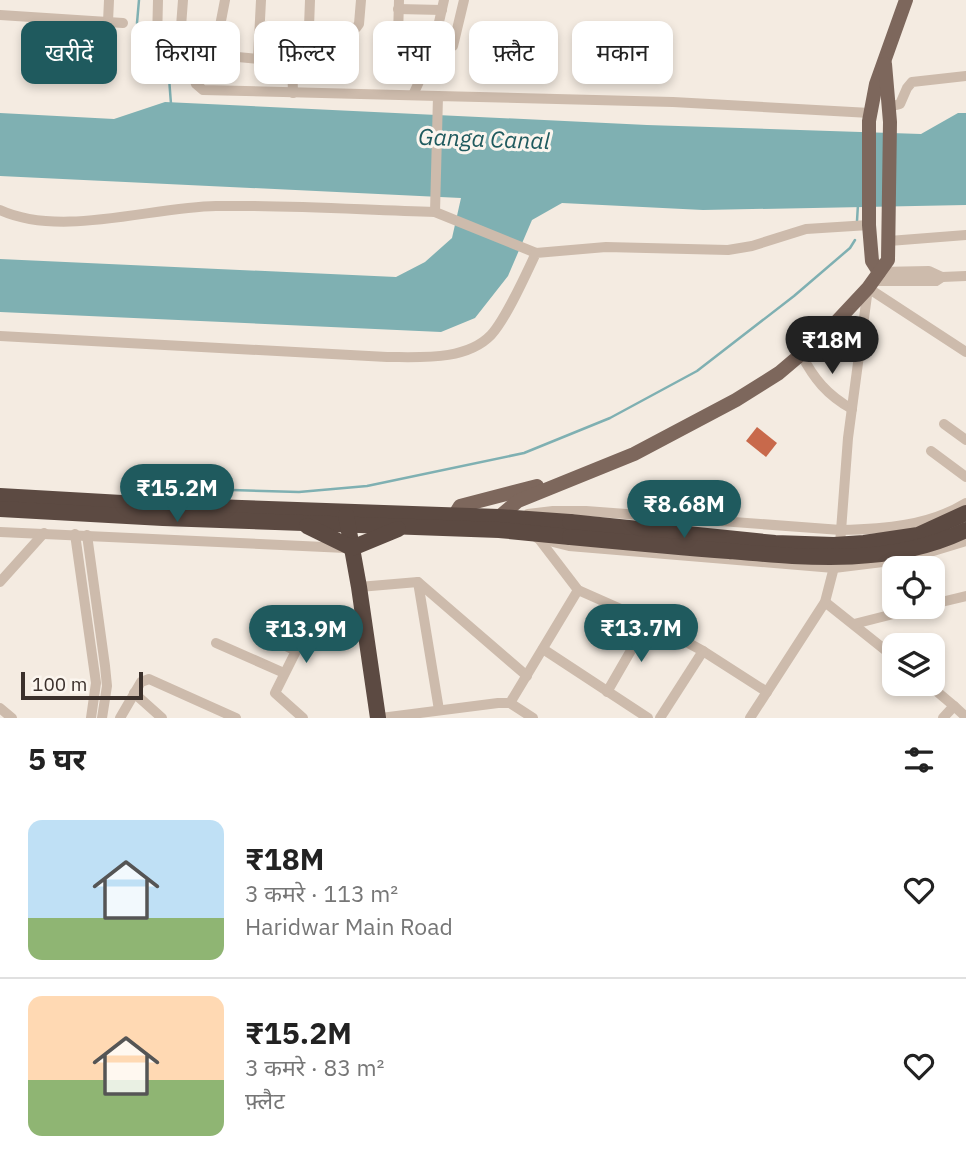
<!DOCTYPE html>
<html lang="hi">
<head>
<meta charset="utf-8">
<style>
	body { margin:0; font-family:"IBM Plex Sans","Noto Sans Devanagari",sans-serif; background:#f2f2f2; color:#222; height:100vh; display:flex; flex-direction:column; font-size:26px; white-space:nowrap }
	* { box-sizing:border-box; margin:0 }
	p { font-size:23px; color:#767676 }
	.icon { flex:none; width:38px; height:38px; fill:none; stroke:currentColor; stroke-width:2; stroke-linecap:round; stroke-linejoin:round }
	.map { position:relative; height:718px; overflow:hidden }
	.sheet { display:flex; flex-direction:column; background:#fff; flex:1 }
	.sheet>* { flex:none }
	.banner { position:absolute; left:21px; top:21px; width:924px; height:63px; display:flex; gap:14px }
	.tools { position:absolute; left:882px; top:556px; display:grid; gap:14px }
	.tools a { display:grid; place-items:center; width:63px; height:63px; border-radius:14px; background:#fff; box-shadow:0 4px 10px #0003; font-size:35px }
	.scale { position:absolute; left:21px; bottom:18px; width:122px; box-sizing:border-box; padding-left:7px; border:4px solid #3b302b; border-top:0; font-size:19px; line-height:24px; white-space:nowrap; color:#3b302b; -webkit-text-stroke:5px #fbf5ee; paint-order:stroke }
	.price { position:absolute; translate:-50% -60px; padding:0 16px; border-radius:24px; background:#1f5a5e; color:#fff; font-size:23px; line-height:46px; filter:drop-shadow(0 2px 4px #0008) }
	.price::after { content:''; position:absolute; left:50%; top:42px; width:21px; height:16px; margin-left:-10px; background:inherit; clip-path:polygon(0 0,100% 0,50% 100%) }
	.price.selected { background:#222; color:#fff }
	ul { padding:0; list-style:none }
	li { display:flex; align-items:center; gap:21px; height:175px; padding:0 28px }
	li+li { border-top:2px solid #e0e0e0 }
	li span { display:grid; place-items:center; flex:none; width:196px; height:140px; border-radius:14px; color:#555 }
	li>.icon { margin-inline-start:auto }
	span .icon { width:84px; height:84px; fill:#fffc; stroke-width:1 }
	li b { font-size:30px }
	h2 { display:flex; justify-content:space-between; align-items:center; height:84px; padding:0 28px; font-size:30px }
	.chip { padding:0 24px; border-radius:14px; background:#fff; box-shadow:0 4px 10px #0003; font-size:24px; line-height:63px }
	.chip.selected { background:#1f5a5e; color:#fff }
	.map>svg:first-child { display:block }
	.water { fill:#7fb0b2 }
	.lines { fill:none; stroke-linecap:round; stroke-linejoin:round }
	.stream { stroke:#7fb0b2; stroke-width:2.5 }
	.building { fill:#c8694b }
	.minor { stroke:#cdbbac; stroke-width:10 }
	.major { stroke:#7d675c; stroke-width:14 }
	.highway { stroke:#5c4a42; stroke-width:16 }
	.highway-bridge { stroke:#5c4a42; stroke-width:16 }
	.labels { text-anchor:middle; stroke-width:6; stroke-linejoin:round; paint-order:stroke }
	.water-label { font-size:23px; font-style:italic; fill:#1f5a5e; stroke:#fbf5ee }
</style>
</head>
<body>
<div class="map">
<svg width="966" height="718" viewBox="0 0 966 718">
	<rect width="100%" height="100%" fill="#f4ebe1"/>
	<polygon class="water" points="165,102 647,125 921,134 958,113 966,113 966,205 703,210 562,203 532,220 508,276 475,318 441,332 0,312 0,259 396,277 425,262 452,238 461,198 0,176 0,113 114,119"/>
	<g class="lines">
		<g class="stream">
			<polyline points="139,0 137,23 143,40 163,57 169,78 171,104"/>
			<polyline points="857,221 858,204"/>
			<polyline points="232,490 299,492 367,486 524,453 610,418 697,371 794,296 850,248 855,240"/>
		</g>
	</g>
	<polygon class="building" points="757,427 777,443 766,457 746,441"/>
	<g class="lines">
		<g class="minor">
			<polyline points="158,0 157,42 165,50 258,59 293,70"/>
			<polyline points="183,0 180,40 196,84 203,90 438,96"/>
			<polyline points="398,9 442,10"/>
			<polyline points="0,15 123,23"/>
			<polyline points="108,22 109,0"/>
			<polyline points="180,26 209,32 219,31 225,0"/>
			<polyline points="260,26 356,28 359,24 361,0"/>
			<polyline points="283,26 292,61 293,93"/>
			<polyline points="309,27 310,0"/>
			<polyline points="398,37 399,0"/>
			<polyline points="453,46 464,0"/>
			<polyline points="258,59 261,0"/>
			<polyline points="413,95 432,53 444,0"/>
			<polyline points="889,107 900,104 907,88 912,82 966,76"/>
			<path d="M 0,210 C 61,238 151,207 216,206 C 289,205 362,210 435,212"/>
			<polyline points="889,241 966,235"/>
			<polyline points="536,253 435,212 438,96 673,102 870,113"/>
			<polyline points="879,272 929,271 942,277 966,276"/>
			<polyline points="873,281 936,281 942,277"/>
			<path d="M 0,336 L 387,357 C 420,357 466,361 491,335 C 506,319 526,274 536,253 L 606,247 L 728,250 L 752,246 L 806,229 L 869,225"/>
			<path d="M 801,354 C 814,379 827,395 852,409"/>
			<polyline points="944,424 966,440"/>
			<polyline points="931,451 966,477"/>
			<path d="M 528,514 L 553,511 L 586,511 L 841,530 C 883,529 929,526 966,503"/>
			<polyline points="0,532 346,548"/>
			<polyline points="75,534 96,683 91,718"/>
			<polyline points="87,535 105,666 107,686 102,718"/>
			<polyline points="537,538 569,546 834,568 907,559 966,541"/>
			<polyline points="539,539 578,590 648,621 703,651 767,692"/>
			<polyline points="0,582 44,533"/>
			<polyline points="418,582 439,710"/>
			<polyline points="359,587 418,582 527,676"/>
			<polyline points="825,602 894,657"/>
			<polyline points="933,604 966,596"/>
			<polyline points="854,624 921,607"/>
			<polyline points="278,642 296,651 275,693 303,718"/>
			<polyline points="216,643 284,673"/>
			<polyline points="543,649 648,718"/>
			<polyline points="928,684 954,706 943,718"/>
			<polyline points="607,692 648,621"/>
			<polyline points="134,693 162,718"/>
			<polyline points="510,703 578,590"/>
			<polyline points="954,706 966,717"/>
			<polyline points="0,708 12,718"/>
			<polyline points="120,718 141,682 149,679 236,718"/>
			<polyline points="381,718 498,703 510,703 533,718"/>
			<polyline points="660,718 703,651"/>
			<polyline points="750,718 825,602 840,544 848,438 868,288 966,352"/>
		</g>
		<g class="major">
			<polyline points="879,272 872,261 869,225 869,121 876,84 906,0"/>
			<polyline points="454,524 454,516 460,506 537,486"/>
			<polyline points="499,524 499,517 518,501 634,454 736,400 779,373 825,334 868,288 888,260 890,122 885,64"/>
		</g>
		<g class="highway">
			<polyline points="0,496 157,505 499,517 570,522"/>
			<polyline points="0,509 163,518 499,530 570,537"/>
			<polyline points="346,515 359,587 378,718"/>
			<polyline points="307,526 352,548 398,529"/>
		</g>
		<g class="highway-bridge">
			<polyline points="570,522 775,543 834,545 864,543 918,535 966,513"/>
			<path d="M 570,537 C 623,542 676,547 729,551 C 809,558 892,566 966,530"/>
		</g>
	</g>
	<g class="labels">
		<g class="water-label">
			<text transform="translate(484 139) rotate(2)" y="8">Ganga Canal</text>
		</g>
	</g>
</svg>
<div class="tools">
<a><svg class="icon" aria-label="locate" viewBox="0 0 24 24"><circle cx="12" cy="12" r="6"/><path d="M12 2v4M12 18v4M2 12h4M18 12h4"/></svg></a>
<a><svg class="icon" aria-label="layers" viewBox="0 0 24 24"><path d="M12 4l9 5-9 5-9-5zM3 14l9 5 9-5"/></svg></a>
</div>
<div class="scale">100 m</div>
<b class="price selected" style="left:832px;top:376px">₹18M</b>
<b class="price" style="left:177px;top:524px">₹15.2M</b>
<b class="price" style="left:684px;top:540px">₹8.68M</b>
<b class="price" style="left:641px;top:664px">₹13.7M</b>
<b class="price" style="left:306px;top:665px">₹13.9M</b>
<div class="banner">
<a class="chip selected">खरीदें</a>
<a class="chip">किराया</a>
<a class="chip">फ़िल्टर</a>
<a class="chip">नया</a>
<a class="chip">फ़्लैट</a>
<a class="chip">मकान</a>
</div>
</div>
<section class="sheet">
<h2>5 घर<svg class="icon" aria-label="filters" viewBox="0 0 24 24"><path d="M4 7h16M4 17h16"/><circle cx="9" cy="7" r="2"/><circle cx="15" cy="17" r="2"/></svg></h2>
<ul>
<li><span style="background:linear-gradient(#bfe0f5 70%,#8fb573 0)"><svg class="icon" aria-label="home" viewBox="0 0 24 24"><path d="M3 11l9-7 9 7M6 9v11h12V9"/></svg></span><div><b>₹18M</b><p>3 कमरे · 113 m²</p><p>Haridwar Main Road</p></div><svg class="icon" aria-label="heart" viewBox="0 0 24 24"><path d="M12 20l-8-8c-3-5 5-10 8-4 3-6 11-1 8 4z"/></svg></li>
<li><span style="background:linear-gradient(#ffd9b3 60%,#8fb573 0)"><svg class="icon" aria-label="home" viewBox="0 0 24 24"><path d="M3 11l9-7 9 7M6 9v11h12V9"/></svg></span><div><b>₹15.2M</b><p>3 कमरे · 83 m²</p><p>फ़्लैट</p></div><svg class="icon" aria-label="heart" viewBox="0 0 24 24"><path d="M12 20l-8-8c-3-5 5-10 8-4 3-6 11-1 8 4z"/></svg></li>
</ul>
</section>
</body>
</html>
